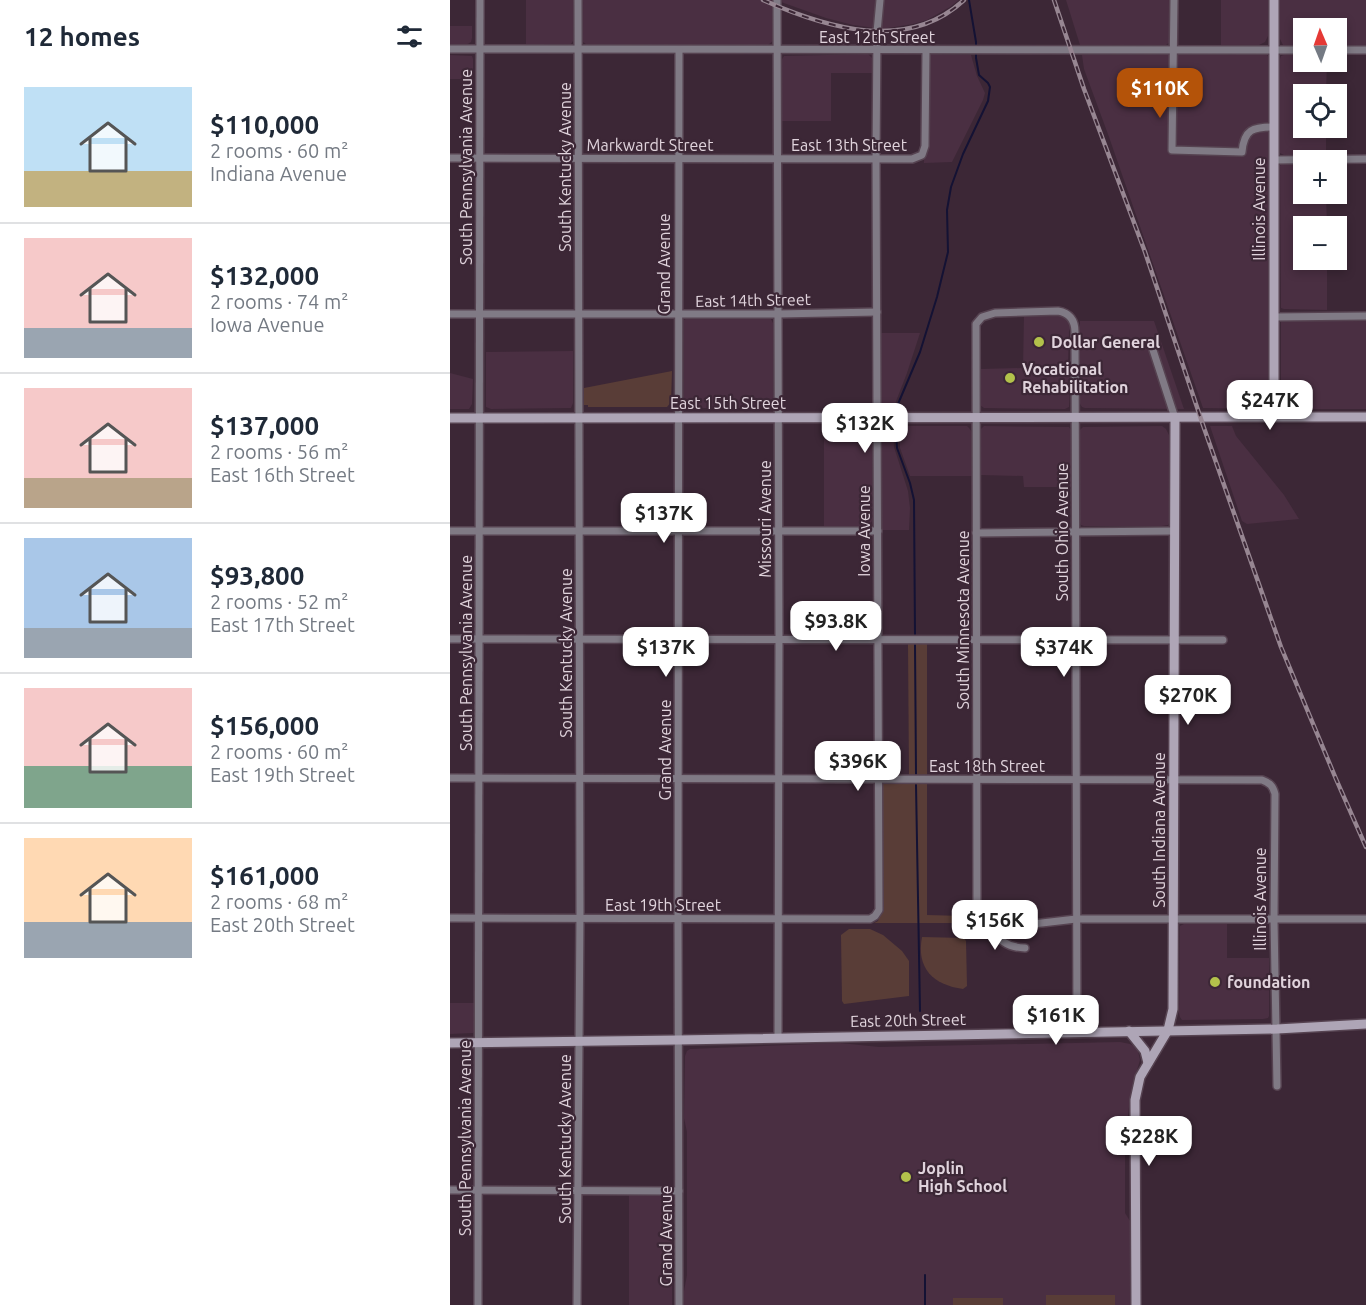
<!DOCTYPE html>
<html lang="en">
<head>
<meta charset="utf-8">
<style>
	body { margin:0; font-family:Ubuntu,sans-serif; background:#f2f2f3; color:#1f2937; height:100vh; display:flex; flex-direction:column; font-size:22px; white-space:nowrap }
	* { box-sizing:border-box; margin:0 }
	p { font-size:20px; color:#747a83 }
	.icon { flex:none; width:33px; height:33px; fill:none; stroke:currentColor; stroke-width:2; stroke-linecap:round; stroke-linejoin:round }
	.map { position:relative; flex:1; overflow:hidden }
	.sheet { display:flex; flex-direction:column; background:#fff; width:450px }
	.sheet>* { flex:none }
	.needle { width:39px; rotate:358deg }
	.buttons { position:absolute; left:843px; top:18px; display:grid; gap:12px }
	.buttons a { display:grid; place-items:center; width:54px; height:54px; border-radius:0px; background:#fff; box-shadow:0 3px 9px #0003; font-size:30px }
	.price { position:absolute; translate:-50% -51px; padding:0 14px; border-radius:12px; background:#fff; color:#222; font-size:20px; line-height:39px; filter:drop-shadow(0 2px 3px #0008) }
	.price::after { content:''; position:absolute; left:50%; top:36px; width:18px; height:14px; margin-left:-9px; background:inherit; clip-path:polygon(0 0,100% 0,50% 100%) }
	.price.current { background:#b45309; color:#fff }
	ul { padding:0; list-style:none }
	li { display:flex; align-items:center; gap:18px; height:150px; padding:0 24px }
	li+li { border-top:2px solid #e0e1e3 }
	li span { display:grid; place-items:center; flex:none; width:168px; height:120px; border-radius:0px; color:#555 }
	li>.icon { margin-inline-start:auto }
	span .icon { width:72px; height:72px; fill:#fffc; stroke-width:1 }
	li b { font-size:26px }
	h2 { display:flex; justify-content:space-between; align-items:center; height:72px; padding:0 24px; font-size:26px }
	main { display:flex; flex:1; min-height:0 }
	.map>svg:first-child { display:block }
	.built { fill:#4a2f42 }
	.green { fill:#593d37 }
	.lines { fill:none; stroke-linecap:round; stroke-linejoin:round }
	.stream { stroke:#141234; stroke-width:2 }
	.street-casing { stroke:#564351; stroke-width:10 }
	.secondary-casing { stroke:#564351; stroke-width:12 }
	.street { stroke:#807a85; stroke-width:7 }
	.secondary { stroke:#aea5b6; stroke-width:9 }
	.rail-casing { stroke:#978692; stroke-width:4.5 }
	.rail { stroke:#3c2736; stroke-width:2; stroke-dasharray:7; stroke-linecap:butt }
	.poi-dot { fill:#b3c24b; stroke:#3c2736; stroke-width:2 }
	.labels { text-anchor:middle; stroke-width:4.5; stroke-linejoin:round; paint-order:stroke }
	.street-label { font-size:16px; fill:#e0d3dc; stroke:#3c2736 }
	.poi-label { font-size:16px; font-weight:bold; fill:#e0d3dc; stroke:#3c2736; text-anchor:start }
</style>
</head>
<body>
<main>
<section class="sheet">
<h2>12 homes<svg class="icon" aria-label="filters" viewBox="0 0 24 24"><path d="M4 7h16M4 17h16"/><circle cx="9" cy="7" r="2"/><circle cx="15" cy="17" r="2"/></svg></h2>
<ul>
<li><span style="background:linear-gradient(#bfe0f5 70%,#c2b280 0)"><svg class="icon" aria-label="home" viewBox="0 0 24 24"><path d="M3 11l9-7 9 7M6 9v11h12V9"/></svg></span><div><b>$110,000</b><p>2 rooms · 60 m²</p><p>Indiana Avenue</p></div></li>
<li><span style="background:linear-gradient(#f6c9c9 75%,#9aa5b1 0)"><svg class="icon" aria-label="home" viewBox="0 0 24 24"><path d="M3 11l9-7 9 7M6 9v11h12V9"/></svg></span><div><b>$132,000</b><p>2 rooms · 74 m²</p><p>Iowa Avenue</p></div></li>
<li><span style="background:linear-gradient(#f6c9c9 75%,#b9a48a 0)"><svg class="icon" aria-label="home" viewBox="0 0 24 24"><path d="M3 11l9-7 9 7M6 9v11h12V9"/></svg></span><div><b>$137,000</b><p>2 rooms · 56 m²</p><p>East 16th Street</p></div></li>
<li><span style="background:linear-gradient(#a9c7e8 75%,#9aa5b1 0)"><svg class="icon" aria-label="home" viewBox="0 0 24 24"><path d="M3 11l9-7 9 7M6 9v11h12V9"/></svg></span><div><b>$93,800</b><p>2 rooms · 52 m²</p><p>East 17th Street</p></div></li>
<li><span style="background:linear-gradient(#f6c9c9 65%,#7fa58c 0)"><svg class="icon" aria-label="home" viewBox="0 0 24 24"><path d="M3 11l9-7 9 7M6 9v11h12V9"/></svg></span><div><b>$156,000</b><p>2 rooms · 60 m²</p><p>East 19th Street</p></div></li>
<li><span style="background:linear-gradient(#ffd9b3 70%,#9aa5b1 0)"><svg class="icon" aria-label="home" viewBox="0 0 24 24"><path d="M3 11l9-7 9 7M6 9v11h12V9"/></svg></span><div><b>$161,000</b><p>2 rooms · 68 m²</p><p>East 20th Street</p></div></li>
</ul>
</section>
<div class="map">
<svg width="916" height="1305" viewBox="0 0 916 1305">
	<rect width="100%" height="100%" fill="#3c2736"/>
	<g class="built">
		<polygon points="76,0 123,0 123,41 121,44 76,45"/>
		<polygon points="132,0 323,0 323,41 318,45 137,45 133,42 132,39"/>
		<polygon points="331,0 509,0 500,7 477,20 463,24 432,29 403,25 376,18 331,2"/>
		<polygon points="616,0 721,0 720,42 716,45 630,45"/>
		<polygon points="771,0 818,0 818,36 815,42 809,45 771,45"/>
		<polygon points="830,0 916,0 916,45 887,46 886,28 854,28 853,46 833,45 830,39"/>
		<polygon points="0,26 22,26 22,38 21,42 16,45 0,45"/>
		<polygon points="814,53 817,55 819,58 818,405 817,408 813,409 753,408 659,137 634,69 632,55"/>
		<polygon points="418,54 422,58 422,73 381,73 381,121 331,121 331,61 334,56"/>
		<polygon points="475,54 521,55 527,76 535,93 533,100 502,162 474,163"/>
		<polygon points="0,55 22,56 23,59 23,79 0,79"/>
		<polygon points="834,55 853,55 854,62 877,62 876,94 854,94 854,128 876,128 876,155 834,155 830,153 830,59 831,56"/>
		<polygon points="832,163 853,163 854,194 876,194 877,226 854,226 854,260 877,260 877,310 834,309 831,308 830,166"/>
		<polygon points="574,314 610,314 617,318 621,323 621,327 619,331 618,365 621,368 619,407 615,409 534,408 530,405 530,369 573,368"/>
		<polygon points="237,318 321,319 323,323 323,404 321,408 235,408 234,404 234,320"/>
		<polygon points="916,319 916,409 834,409 831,408 831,320"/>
		<polygon points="630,321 704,321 734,409 635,408 632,407 629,402"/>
		<polygon points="431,333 470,333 457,373 443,409 432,408 430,403"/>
		<polygon points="123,351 123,403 121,408 41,409 36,407 36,352"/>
		<polygon points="0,373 23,379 22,404 19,409 0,409"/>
		<polygon points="374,426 420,426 422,428 422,520 420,526 374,526"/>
		<polygon points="434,426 443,426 444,447 458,491 460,508 459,530 432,530 431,430 432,427"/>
		<polygon points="450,426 517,426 519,428 522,432 522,476 460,476 450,448"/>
		<polygon points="534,426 619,427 621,430 621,487 574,487 573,476 531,475 530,430"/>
		<polygon points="760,426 782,426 786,436 834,495 849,519 797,524 792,521"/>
		<polygon points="633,427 712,426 716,429 720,437 720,521 718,525 712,526 634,526 631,525 630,522 630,430"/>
		<polygon points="777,923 777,958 819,958 819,1016 818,1018 813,1019 732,1020 730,1017 729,1013 730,926 734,924"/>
		<polygon points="0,1003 24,1003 25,1030 23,1033 0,1034"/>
		<polygon points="670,1042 680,1044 684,1046 688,1051 690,1060 681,1091 675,1140 675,1213 680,1221 680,1305 234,1305 234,1291 237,1275 237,1132 234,1118 235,1056 237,1051 240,1049 390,1043 429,1047"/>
		<polygon points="179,1194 219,1194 222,1196 222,1305 179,1305"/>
	</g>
	<g class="green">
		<polygon points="222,371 221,402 217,407 138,407 138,405 134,405 134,388"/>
		<polygon points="458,644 477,644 477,775 459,775"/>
		<polygon points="435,783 477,784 477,915 514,916 515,923 424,923 428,921 431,910 432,785"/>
		<polygon points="399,929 420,929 433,935 452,951 459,961 459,996 394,1004 392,1001 391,935"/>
		<path d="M 472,937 L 514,938 L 516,941 L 517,986 L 513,989 C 483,985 466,968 472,937 Z"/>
		<rect x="596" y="1295" width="69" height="10"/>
		<rect x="503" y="1298" width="50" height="7"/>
	</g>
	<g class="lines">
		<g class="stream">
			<polyline points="448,404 470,352 487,297 498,252 497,210 501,187 513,154 538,101 540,87 538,83 529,75 526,58 526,42 519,0"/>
			<polyline points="446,431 447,448 460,483 464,500 465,634"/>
			<polyline points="465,645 466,774"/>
			<polyline points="466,785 470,1011"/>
			<polyline points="475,1305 475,1275"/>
		</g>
		<defs>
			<g id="street">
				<polyline points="327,0 329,639 328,1038"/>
				<path d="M 724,0 L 722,150 L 792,152 C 794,129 803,127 824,127"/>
				<polyline points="0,49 854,50"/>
				<polyline points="229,50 228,918 229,1305"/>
				<polyline points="886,50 916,50"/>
				<polyline points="0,158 462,159 472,155 475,146 476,51"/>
				<polyline points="825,160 916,159"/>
				<polyline points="0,314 328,314 427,312"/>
				<polyline points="824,317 916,316"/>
				<polyline points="703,350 725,418"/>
				<polyline points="0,531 428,531"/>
				<polyline points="526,533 725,531"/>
				<polyline points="0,639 773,640"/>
				<path d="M 0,778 L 812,780 C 820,783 823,786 825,794 L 824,920 L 827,1086"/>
				<polyline points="0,918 420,919 425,916 429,910 426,159 427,32 430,0"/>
				<polyline points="583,924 626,919 916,919"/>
				<path d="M 575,948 C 541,947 548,923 527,916 L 526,324 L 532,317 L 545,313 L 608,311 C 620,313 625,321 625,332 L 627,1032"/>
				<polyline points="0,1190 229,1191"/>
				<polyline points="28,1305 30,0"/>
				<polyline points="127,1305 130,912 128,0"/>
			</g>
			<g id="secondary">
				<polyline points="824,417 824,0"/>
				<polyline points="0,418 916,417"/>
				<polyline points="679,1031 695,1051 698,1063"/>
				<polyline points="0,1043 228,1040 827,1029 916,1024"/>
				<polyline points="686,1305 685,1100 690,1077 718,1030 723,1009 725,418"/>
			</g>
		</defs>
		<use href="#street" class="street-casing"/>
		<use href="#secondary" class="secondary-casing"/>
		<use href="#street" class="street"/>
		<use href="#secondary" class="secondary"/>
		<defs>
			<g id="rail">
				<path d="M 313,0 C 376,28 457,53 514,0"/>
				<polyline points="604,0 634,89 695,252 754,428 831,647 886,779 916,847"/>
			</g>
		</defs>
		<use href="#rail" class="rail-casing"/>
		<use href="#rail" class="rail"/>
	</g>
	<g class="poi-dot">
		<circle cx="589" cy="342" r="6"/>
		<circle cx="560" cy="378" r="6"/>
		<circle cx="765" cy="982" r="6"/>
		<circle cx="456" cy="1177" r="6"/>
	</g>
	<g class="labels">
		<g class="street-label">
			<text x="427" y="43">East 12th Street</text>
			<text x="200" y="151">Markwardt Street</text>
			<text x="399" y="151">East 13th Street</text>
			<text transform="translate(16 167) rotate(-90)" y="6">South Pennsylvania Avenue</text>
			<text transform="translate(115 167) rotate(-90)" y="6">South Kentucky Avenue</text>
			<text transform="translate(809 209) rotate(-90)" y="6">Illinois Avenue</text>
			<text transform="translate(214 264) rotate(-90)" y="6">Grand Avenue</text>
			<text transform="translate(303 300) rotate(-1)" y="6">East 14th Street</text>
			<text x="278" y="409">East 15th Street</text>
			<text transform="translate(315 519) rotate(-90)" y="6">Missouri Avenue</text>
			<text transform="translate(414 531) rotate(-90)" y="6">Iowa Avenue</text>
			<text transform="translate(612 532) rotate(-90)" y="6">South Ohio Avenue</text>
			<text transform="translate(513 620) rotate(-90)" y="6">South Minnesota Avenue</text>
			<text transform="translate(16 653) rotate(-90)" y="6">South Pennsylvania Avenue</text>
			<text transform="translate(116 653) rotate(-90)" y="6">South Kentucky Avenue</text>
			<text transform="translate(215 750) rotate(-90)" y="6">Grand Avenue</text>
			<text x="537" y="772">East 18th Street</text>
			<text transform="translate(709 830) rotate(-90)" y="6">South Indiana Avenue</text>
			<text transform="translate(810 899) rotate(-90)" y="6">Illinois Avenue</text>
			<text x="213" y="911">East 19th Street</text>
			<text transform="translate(458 1020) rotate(-1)" y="6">East 20th Street</text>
			<text transform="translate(15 1138) rotate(-90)" y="6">South Pennsylvania Avenue</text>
			<text transform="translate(115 1139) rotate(-90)" y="6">South Kentucky Avenue</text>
			<text transform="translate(216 1236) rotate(-90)" y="6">Grand Avenue</text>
		</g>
		<g class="poi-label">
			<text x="601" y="348">Dollar General</text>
			<text x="572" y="375">Vocational<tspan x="572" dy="18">Rehabilitation</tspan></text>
			<text x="777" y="988">foundation</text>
			<text x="468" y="1174">Joplin<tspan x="468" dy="18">High School</tspan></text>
		</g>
	</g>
</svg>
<div class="buttons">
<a><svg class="needle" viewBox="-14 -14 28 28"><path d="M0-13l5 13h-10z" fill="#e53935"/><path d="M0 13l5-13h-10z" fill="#747a83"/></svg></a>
<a><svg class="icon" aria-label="locate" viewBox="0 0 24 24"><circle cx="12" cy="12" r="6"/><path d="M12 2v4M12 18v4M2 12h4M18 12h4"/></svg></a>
<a>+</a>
<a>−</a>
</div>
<b class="price current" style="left:710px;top:119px">$110K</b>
<b class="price" style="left:820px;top:431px">$247K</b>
<b class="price" style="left:415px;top:454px">$132K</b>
<b class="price" style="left:214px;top:544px">$137K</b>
<b class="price" style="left:386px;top:652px">$93.8K</b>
<b class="price" style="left:216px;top:678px">$137K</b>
<b class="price" style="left:614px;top:678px">$374K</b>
<b class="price" style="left:738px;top:726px">$270K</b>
<b class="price" style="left:408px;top:792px">$396K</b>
<b class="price" style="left:545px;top:951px">$156K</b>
<b class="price" style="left:606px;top:1046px">$161K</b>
<b class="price" style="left:699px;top:1167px">$228K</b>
</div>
</main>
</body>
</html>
